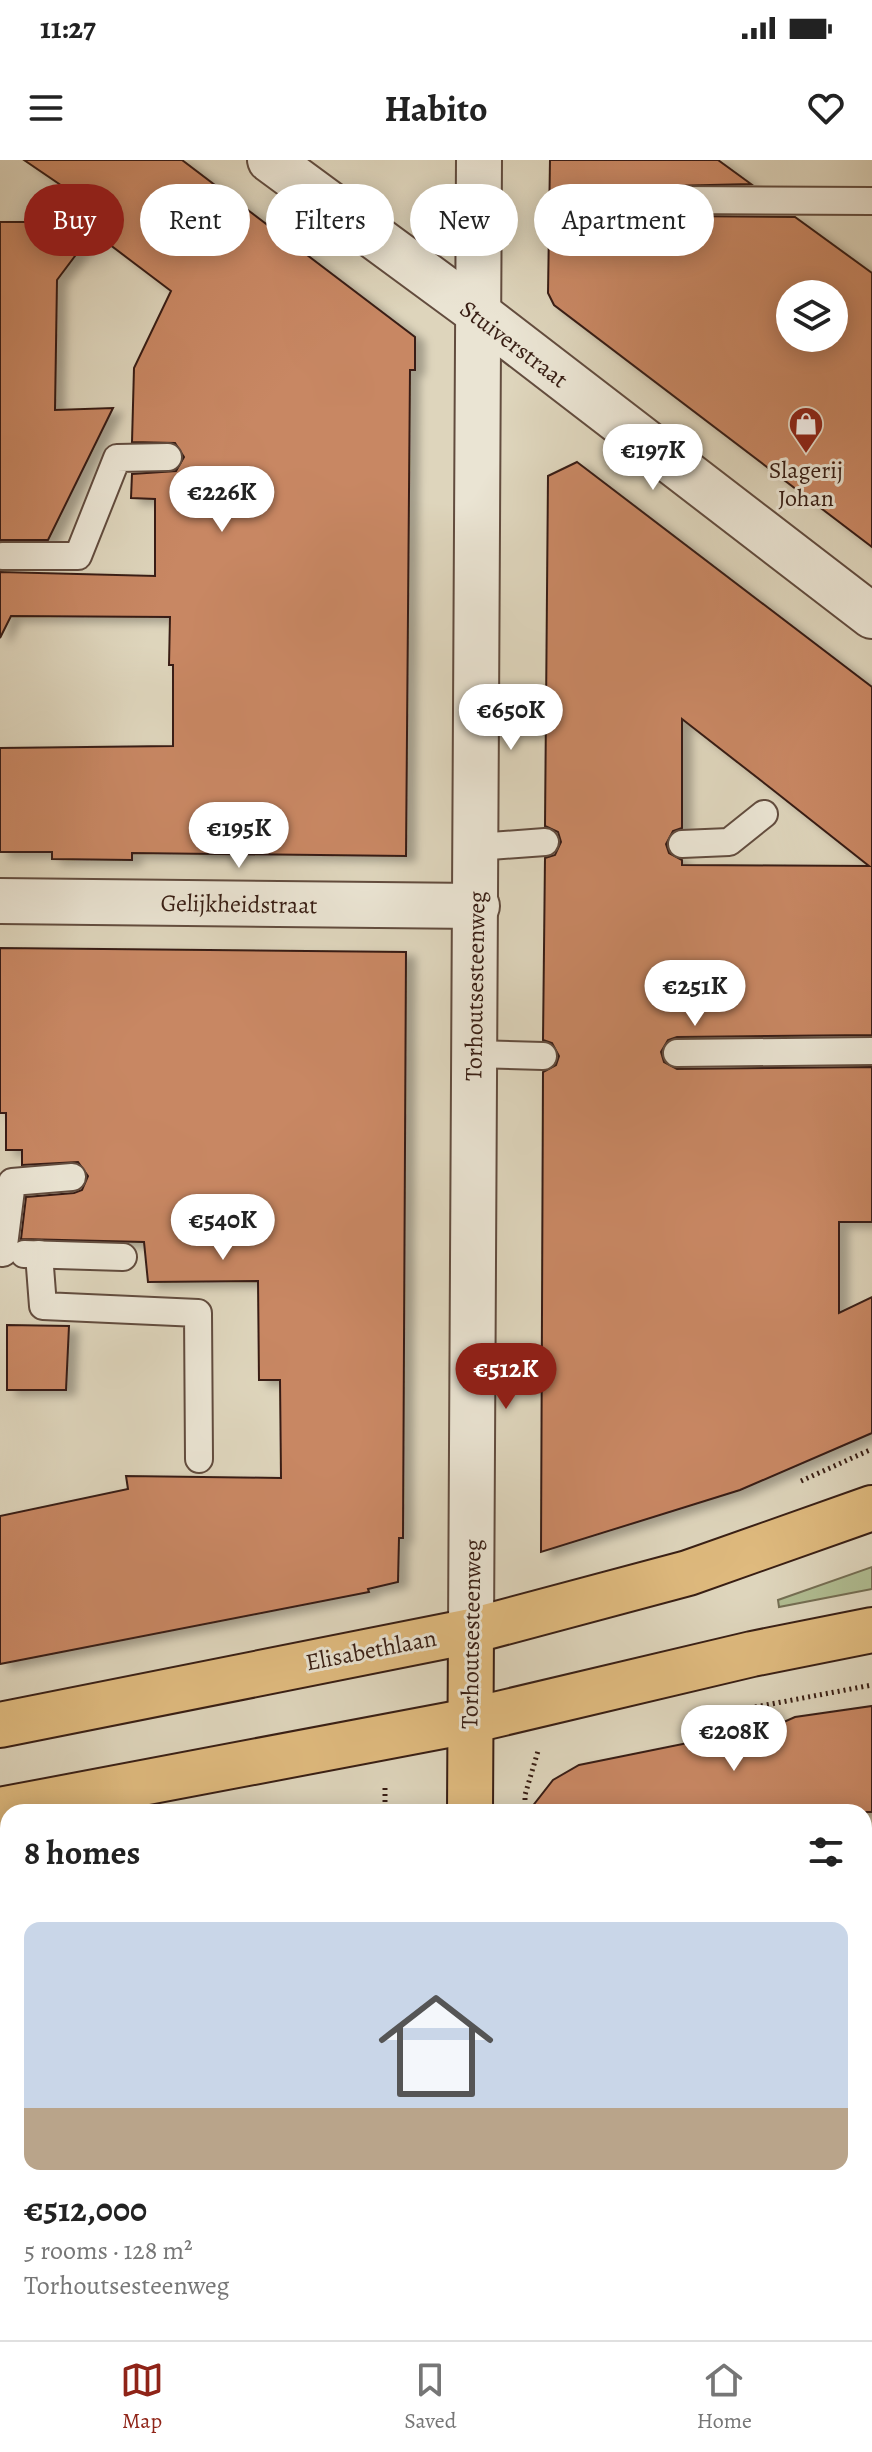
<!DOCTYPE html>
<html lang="en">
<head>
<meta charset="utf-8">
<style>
	body { margin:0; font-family:Alegreya,serif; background:#f6f6f6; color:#222; height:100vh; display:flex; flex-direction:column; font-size:30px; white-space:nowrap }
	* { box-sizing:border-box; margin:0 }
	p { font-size:26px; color:#767676 }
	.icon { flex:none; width:44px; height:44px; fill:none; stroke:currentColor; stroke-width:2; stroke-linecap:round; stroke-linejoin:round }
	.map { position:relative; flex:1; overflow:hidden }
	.side { position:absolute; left:0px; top:1644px; width:872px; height:536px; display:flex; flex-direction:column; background:#fff; border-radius:24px 24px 0 0; box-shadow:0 4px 20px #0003 }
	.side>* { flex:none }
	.top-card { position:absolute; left:24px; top:24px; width:824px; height:72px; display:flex; gap:16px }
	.fabs { position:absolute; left:776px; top:120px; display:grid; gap:16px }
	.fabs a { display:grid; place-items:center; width:72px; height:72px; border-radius:50%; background:#fff; box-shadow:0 4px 20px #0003; font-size:40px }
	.price { position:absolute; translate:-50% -68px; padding:0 18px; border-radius:28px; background:#fff; color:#222; font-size:26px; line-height:52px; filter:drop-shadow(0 2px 4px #0008) }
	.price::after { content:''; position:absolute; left:50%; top:48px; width:24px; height:18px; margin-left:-12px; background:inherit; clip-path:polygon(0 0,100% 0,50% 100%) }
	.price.current { background:#8f2418; color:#fff }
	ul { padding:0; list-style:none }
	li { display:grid; align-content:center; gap:16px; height:424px; padding:0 24px }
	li+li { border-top:2px solid #e0e0e0 }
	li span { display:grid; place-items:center; height:248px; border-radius:16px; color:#555 }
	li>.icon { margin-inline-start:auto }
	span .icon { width:144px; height:144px; fill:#fffc; stroke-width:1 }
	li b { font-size:34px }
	h2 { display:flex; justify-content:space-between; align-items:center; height:96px; padding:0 24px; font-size:34px }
	.pill { padding:0 28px; border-radius:36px; background:#fff; box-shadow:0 4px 20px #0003; font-size:28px; line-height:72px }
	.pill.current { background:#8f2418; color:#fff }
	.status { display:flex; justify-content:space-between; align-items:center; height:56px; padding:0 40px; background:#fff; direction:ltr }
	.status svg { height:22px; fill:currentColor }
	header { display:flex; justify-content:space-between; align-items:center; height:104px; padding:0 24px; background:#fff; font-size:36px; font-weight:700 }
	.menu { display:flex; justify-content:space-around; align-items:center; height:112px; border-top:2px solid #e0e0e0; background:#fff; font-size:22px; color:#767676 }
	.menu a { display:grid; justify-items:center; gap:4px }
	.menu .current { color:#8f2418 }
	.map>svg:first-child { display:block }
	.green { fill:#b0bd92; stroke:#746e53; stroke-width:2 }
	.building { fill:#c88764; stroke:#381e14; stroke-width:2; fill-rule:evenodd; filter:url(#shadow) }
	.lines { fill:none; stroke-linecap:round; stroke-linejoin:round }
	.service-casing { stroke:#624c3e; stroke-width:30 }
	.minor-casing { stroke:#624c3e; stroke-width:48 }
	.tertiary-casing { stroke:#624c3e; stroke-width:48 }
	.primary-casing { stroke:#381e14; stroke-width:48 }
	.path { stroke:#381e14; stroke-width:5; stroke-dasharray:2 4; stroke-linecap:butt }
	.service { stroke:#eae4d3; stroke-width:26 }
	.minor { stroke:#eae4d3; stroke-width:44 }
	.tertiary { stroke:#eae4d3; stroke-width:44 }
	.primary { stroke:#dfba7e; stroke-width:44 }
	.labels { text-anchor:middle; stroke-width:6; stroke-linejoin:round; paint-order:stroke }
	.street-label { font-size:24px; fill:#381e14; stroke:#eae4d3 }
	.poi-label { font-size:24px; fill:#381e14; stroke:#eae4d3 }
</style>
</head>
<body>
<div class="status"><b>11:27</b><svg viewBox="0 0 49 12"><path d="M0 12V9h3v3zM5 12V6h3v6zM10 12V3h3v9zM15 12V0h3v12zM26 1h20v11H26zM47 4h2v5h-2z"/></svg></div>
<header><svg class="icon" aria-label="menu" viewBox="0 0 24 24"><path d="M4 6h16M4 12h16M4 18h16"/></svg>Habito<svg class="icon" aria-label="heart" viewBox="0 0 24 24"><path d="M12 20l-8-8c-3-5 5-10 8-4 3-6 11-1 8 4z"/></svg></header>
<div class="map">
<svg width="872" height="2180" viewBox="0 0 872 2180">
	<defs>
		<filter id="shadow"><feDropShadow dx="9" dy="5" stdDeviation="4" flood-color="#0004"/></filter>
	</defs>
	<rect width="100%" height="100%" fill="#ded5bc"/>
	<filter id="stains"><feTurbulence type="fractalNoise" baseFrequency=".0025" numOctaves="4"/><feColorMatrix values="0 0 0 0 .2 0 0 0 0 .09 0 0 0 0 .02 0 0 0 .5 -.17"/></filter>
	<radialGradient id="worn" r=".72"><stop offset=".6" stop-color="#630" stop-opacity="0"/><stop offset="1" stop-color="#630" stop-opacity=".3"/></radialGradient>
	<polygon class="green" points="872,1407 872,1429 779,1447 778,1440"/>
	<g class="building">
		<polygon points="24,0 182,0 415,177 415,210 410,210 406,696 132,693 132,700 52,699 52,692 0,692 0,588 173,586 173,505 169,505 170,457 11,456 0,478 0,412 155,416 155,339 131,338 132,314 176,311 184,297 175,283 132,282 134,208 171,131 93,72 57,120 55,250 113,248 48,380 0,380 0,62 115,62"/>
		<path d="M 550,0 L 718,0 L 751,24 L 670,26 L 661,39 L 664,49 L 677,56 L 795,57 L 872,113 L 872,387 L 554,145 L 548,133 ZM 790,134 L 834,134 L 834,178 L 790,178 Z"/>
		<path d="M 577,302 L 872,527 L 872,875 L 677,877 L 668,880 L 661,892 L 664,902 L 677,909 L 872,907 L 872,1062 L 839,1062 L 839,1153 L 872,1137 L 872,1273 L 740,1330 L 541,1392 L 543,912 L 556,905 L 559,896 L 552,883 L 543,880 L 545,698 L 555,695 L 561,682 L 558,672 L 545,666 L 548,316 ZM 682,559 L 773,630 L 869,706 L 682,705 L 682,700 L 669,693 L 666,684 L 673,671 L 682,668 Z"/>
		<polygon points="0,788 406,792 403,1378 399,1378 398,1422 368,1429 369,1432 0,1504 0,1356 128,1329 126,1316 281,1318 280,1220 259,1220 258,1121 148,1122 144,1082 21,1079 26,1037 74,1033 82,1030 88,1016 78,1002 22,1005 22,990 6,990 6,953 0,953"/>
		<polygon points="7,1165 69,1166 66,1230 7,1230"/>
		<polygon points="872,1546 872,1652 528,1652 553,1620 579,1605 777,1565 795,1557"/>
	</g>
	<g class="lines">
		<defs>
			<g id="service">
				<polyline points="677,40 872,41"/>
				<polyline points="2,396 78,396 117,298 168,297"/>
				<polyline points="682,684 729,682 764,654"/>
				<polyline points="477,687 545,682"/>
				<polyline points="677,893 872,891"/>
				<polyline points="474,894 543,896"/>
				<polyline points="3,1093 12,1022 72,1017"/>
				<polyline points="24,1094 123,1097"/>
				<polyline points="39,1094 43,1146 198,1153 199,1299"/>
			</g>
			<g id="minor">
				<polyline points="270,0 478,153 872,456"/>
				<polyline points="0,741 477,746"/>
			</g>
			<polyline id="tertiary" points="471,1471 479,0"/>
			<g id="primary">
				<polyline points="0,1565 471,1471 688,1413 872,1348"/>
				<polyline points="0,1650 469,1561 752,1494 872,1470"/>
				<polyline points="470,1652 471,1471"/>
				<polyline points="468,2180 468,2172"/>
			</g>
		</defs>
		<use href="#service" class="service-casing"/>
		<use href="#minor" class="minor-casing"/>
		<use href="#tertiary" class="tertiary-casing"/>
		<use href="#primary" class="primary-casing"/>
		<g class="path">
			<polyline points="801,1321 872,1289"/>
			<polyline points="702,1557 872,1525"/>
			<polyline points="385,1628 385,1652"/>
			<polyline points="525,1652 525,1635 538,1591"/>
		</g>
		<use href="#service" class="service"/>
		<use href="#minor" class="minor"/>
		<use href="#tertiary" class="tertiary"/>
		<use href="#primary" class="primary"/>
	</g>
	<defs>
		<symbol id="shop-pin" viewBox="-11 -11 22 30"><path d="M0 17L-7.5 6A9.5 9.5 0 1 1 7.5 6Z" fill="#8f2418" stroke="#eae4d3"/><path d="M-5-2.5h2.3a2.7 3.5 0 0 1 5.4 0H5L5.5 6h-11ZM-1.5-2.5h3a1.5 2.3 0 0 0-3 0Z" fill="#fff"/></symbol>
	</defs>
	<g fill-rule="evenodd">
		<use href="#shop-pin" x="786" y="244" width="40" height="54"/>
	</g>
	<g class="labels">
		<g class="street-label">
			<text transform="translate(514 184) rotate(37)" y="8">Stuiverstraat</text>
			<text transform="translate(239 744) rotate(1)" y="8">Gelijkheidstraat</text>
			<text transform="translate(475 826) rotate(-89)" y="8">Torhoutsesteenweg</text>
			<text transform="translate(471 1474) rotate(-89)" y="8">Torhoutsesteenweg</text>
			<text transform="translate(371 1490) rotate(-11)" y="8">Elisabethlaan</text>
		</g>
		<g class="poi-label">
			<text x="806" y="318">Slagerij<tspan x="806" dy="28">Johan</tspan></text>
		</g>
	</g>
	<rect width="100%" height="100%" filter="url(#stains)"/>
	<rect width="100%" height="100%" fill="url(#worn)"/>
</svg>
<div class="fabs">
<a><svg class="icon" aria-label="layers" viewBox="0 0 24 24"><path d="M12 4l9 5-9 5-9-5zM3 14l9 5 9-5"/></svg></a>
</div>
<b class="price" style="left:653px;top:332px">€197K</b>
<b class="price" style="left:222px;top:374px">€226K</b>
<b class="price" style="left:511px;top:592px">€650K</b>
<b class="price" style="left:239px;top:710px">€195K</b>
<b class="price" style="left:695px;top:868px">€251K</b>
<b class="price" style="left:223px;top:1102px">€540K</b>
<b class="price current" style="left:506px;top:1251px">€512K</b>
<b class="price" style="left:734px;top:1613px">€208K</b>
<div class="top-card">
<a class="pill current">Buy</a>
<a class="pill">Rent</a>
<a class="pill">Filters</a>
<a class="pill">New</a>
<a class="pill">Apartment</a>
</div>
<section class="side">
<h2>8 homes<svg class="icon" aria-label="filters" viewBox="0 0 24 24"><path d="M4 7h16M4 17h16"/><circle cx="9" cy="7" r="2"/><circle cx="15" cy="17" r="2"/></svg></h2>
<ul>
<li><span style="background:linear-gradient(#c9d6e8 75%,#b9a48a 0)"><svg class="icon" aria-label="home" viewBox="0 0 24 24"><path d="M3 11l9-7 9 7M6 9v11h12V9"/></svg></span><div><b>€512,000</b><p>5 rooms · 128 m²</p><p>Torhoutsesteenweg</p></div></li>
</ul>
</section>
</div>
<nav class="menu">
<a class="current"><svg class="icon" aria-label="map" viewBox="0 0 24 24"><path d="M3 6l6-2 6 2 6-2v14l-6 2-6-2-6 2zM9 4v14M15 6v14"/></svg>Map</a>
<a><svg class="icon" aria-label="saved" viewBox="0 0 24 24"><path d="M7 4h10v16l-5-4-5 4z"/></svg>Saved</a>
<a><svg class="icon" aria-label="home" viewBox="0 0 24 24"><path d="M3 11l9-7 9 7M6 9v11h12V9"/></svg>Home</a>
</nav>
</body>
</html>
